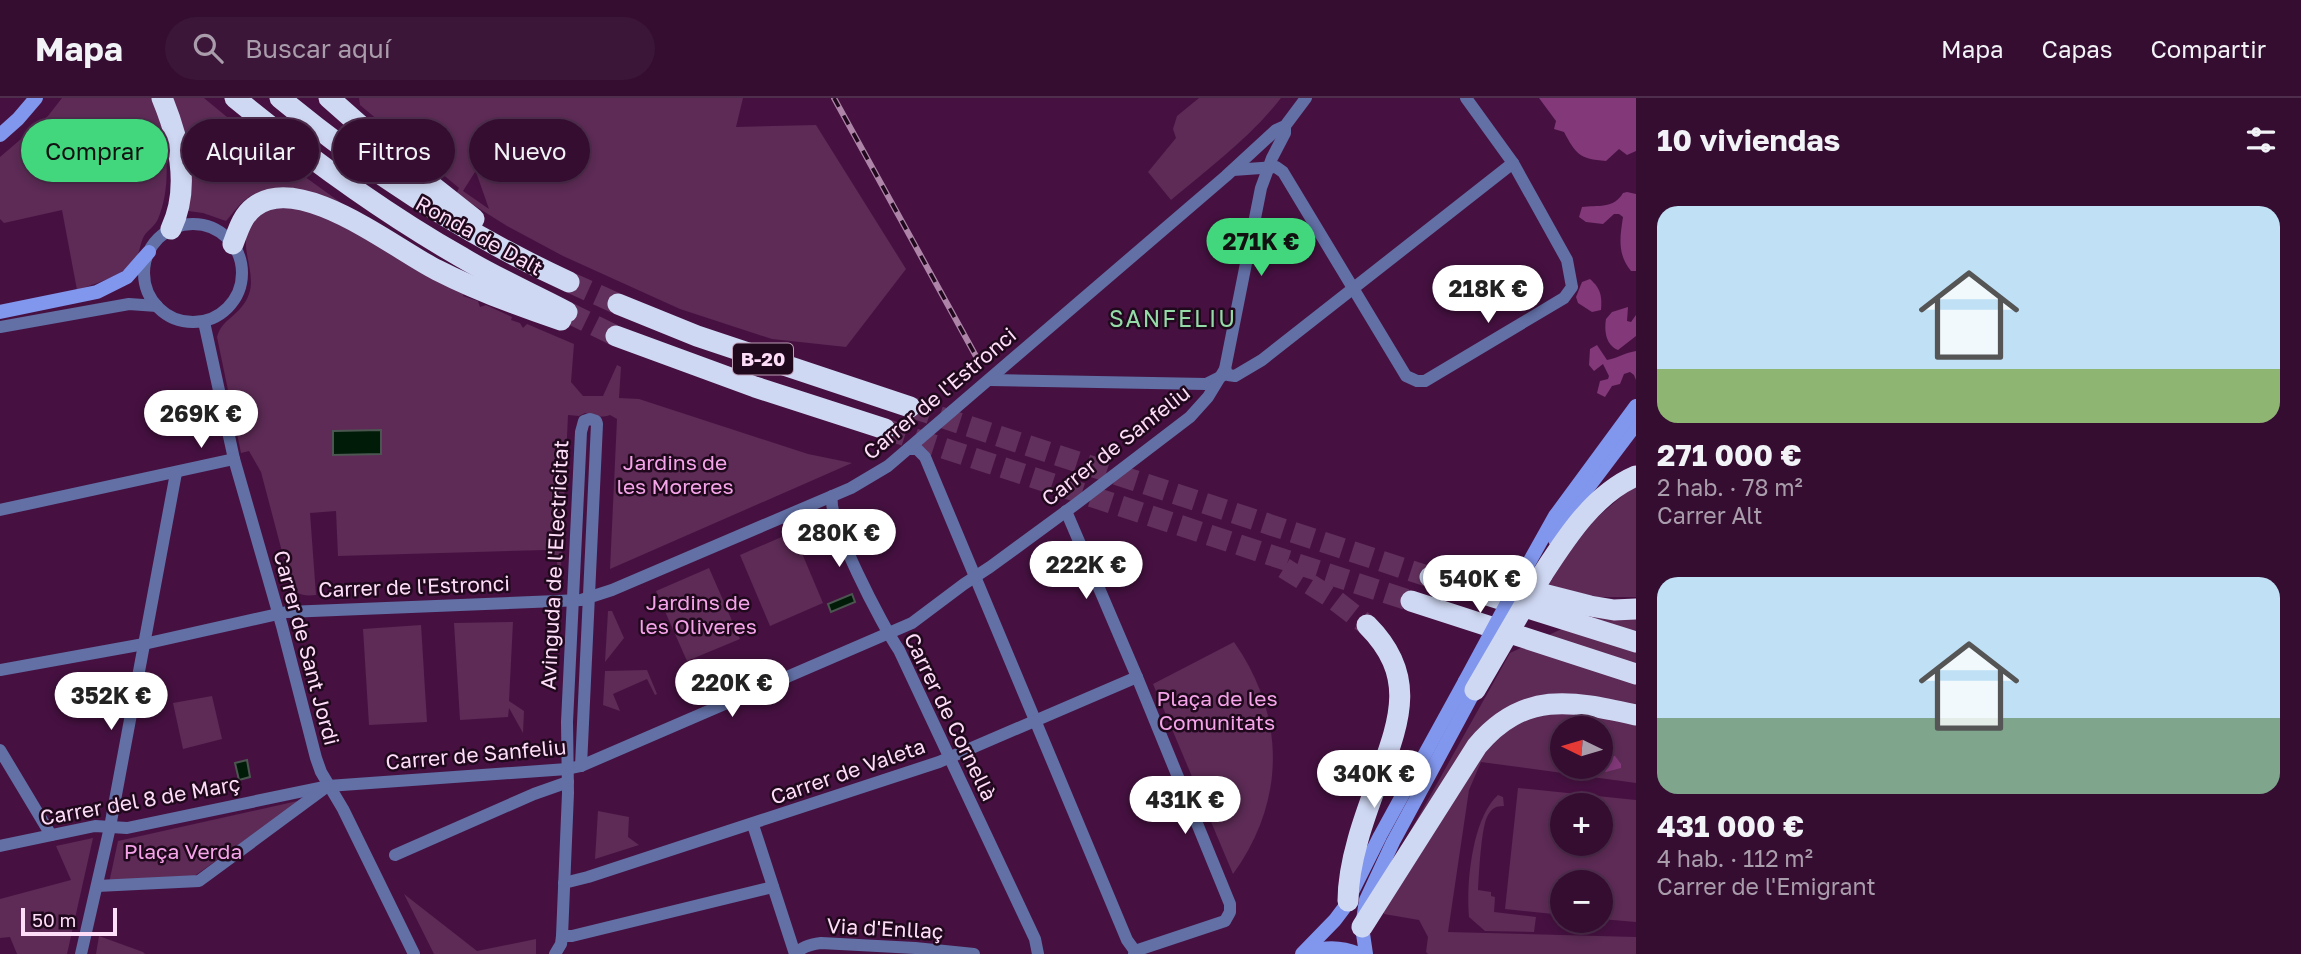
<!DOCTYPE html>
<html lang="es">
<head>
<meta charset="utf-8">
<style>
	body { margin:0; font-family:"Golos Text",sans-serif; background:#3c1639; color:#f1f3f6; height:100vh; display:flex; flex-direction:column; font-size:26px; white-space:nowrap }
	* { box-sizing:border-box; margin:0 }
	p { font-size:23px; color:#a99cab }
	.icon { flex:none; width:38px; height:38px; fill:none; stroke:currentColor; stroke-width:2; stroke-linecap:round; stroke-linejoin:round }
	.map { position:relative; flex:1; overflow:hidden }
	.details { display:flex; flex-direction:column; background:#340d31; width:665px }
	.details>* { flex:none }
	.banner { position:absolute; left:21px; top:21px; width:665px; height:63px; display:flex; gap:14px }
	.needle { width:46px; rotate:275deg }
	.tools { position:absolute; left:1550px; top:618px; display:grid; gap:14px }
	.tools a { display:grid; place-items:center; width:63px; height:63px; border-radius:50%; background:#340d31; box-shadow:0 4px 10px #0003,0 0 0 2px #4e2d4d; font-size:35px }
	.scale { position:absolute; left:21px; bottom:18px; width:96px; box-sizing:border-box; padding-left:7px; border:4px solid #feddf8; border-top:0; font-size:19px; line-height:24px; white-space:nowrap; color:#feddf8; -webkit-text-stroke:5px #20091d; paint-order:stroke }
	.price { position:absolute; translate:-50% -60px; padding:0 16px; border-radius:24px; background:#fff; color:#222; font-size:23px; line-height:46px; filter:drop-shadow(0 2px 4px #0008) }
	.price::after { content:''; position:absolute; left:50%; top:42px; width:21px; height:16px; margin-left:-10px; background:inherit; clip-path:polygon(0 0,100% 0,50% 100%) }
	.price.active { background:#42d77c; color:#111 }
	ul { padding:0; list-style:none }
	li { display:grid; align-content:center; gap:14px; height:371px; padding:0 21px }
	li span { display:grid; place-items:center; height:217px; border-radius:21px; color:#555 }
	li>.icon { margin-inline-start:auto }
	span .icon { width:126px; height:126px; fill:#fffc; stroke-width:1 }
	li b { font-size:30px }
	h2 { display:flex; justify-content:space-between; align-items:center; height:84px; padding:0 21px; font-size:30px }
	.tag { padding:0 24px; border-radius:32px; background:#340d31; box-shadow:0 4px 10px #0003,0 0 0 2px #4e2d4d; font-size:24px; line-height:63px }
	.tag.active { background:#42d77c; color:#111 }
	header { display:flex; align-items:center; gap:42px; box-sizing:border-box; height:98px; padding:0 35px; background:#340d31; border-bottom:2px solid #4e2d4d }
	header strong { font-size:33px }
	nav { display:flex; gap:38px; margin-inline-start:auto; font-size:24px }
	.search { width:490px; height:63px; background:#3c1639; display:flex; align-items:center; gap:18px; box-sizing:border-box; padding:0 24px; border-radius:38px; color:#a99cab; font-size:26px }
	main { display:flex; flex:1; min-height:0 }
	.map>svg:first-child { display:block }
	.green { fill:#5d2b56; fill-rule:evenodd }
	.forest { fill:#823879 }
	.water { fill:#001c09; stroke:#4c5651; stroke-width:2 }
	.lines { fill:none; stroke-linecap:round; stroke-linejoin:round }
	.highway-tunnel { stroke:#62305c; stroke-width:21; stroke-dasharray:21 10; stroke-linecap:butt }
	.street { stroke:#6270a6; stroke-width:12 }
	.secondary { stroke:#8196ed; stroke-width:14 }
	.highway { stroke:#cfd8f3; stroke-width:21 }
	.rail-casing { stroke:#ae85a9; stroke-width:6 }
	.rail { stroke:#20091d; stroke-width:3.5; stroke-dasharray:10; stroke-linecap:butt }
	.secondary-bridge { stroke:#8196ed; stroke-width:14 }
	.highway-bridge { stroke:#cfd8f3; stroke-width:21 }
	.labels { text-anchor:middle; stroke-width:5; stroke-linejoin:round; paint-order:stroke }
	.shield { fill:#20091d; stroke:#bb9db6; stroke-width:2 }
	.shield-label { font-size:19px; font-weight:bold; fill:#feddf8 }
	.street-label { font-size:21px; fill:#feddf8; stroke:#20091d }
	.park-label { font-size:21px; fill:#f5a4e9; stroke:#20091d }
	.neighbourhood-label { font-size:23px; letter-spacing:2px; fill:#95dba8; stroke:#20091d }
</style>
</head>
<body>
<header>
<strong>Mapa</strong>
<div class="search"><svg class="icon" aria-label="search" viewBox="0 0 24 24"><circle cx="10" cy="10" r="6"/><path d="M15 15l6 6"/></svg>Buscar aquí</div>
<nav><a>Mapa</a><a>Capas</a><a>Compartir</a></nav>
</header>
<main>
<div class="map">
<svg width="1636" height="856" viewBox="0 0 1636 856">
	<rect width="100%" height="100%" fill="#461141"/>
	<g class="green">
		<path d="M 62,0 L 152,0 C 167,34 173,86 158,121 C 155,128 148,132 144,138 C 140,145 140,156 134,163 C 123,178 94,186 77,192 L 62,112 L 4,125 L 0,121 L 0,59 L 48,18 Z"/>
		<path d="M 167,0 L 204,0 L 262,48 L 365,122 C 331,106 287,76 249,99 C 240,105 233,115 226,123 L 203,115 L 188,113 Z"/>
		<path d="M 359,0 L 743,0 L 736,29 L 816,27 L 906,171 L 846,249 L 772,241 L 680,211 L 563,158 L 507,128 L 456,96 L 459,90 L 360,7 ZM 475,74 L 476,74 L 489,111 L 463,93 Z"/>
		<path d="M 1199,0 L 1281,0 C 1250,40 1209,70 1171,102 L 1148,74 L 1176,40 L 1173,31 L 1177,18 Z"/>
		<path d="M 308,110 L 465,193 L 463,198 L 478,203 L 480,209 L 486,207 L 512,219 L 511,222 L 520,225 L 523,230 L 527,226 L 574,246 L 571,284 L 583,298 L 603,298 L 617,267 L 621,269 L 619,300 L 639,301 L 808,356 L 852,365 L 610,471 L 617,321 L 610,317 C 601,320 594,318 585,315 L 579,318 L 568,317 L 560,491 L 558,491 L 557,461 L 545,460 L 546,452 L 338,458 L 336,413 L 310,415 L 316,497 C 304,498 295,498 290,484 L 261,374 L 249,353 L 241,355 L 217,239 C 222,220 241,218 249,196 C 257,174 237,146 251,127 C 255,121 261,116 266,111 Z"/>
		<polygon points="1636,386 1636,499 1598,499 1545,487 1587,428"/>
		<polygon points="793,434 823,505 770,528 740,457"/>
		<polygon points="709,470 740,541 687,563 656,493"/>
		<polygon points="608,513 612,513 624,540 605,564"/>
		<path d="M 1596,515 L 1636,518 L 1636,685 L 1481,664 L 1469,692 L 1448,834 L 1636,839 L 1636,856 L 1428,856 L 1426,854 L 1428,839 L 1419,822 L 1384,816 L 1378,791 L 1510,555 ZM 1563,630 L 1601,630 L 1601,668 L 1563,668 Z"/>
		<polygon points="513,524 509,603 524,613 523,635 509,610 508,619 460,622 454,525"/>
		<polygon points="421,527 427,624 369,627 363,531"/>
		<path d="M 1234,544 C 1286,618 1286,703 1233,776 L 1153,586 Z"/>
		<polygon points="647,572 657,596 655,597 647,581 613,596 620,613 603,607 605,573"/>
		<polygon points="212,598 222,641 183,651 173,605"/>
		<path d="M 1518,690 L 1636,702 L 1636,824 L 1601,821 L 1601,784 L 1563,784 L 1563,817 L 1505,811 ZM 1601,707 L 1601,746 L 1563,746 L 1563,707 Z"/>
		<path d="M 1498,697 L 1503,699 L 1504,708 C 1495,708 1491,711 1487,719 C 1481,732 1479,776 1478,792 L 1491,794 L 1491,798 L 1495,799 L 1494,814 L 1536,819 L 1534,834 L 1485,833 L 1469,819 C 1466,786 1472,720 1498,697 Z"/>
		<polygon points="302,702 193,779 109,785 118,743"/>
		<polygon points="598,713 629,719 628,739 639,747 595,761"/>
		<polygon points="93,740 67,856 17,856 10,839 0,840 0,801 71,782 56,748"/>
		<polygon points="404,796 477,853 536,841 536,856 434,856"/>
		<polygon points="99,838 143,854 145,856 96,856"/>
	</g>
	<g class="forest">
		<path d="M 1539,0 L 1636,0 L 1636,53 L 1627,57 L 1619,51 L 1606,63 C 1579,61 1576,56 1564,34 L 1554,31 L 1556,23 Z"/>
		<path d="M 1627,94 L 1636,96 L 1636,173 L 1631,173 C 1617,156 1620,139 1623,119 L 1619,116 L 1614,116 L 1603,126 L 1586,124 L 1579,119 L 1582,109 C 1597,107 1614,111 1623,95 Z"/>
		<path d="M 1590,181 C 1601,191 1602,198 1601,212 L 1592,214 L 1578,205 L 1576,199 L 1582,184 Z"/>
		<path d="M 1628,209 L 1627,223 L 1631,224 L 1636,217 L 1636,238 L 1618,252 C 1606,247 1604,233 1606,221 L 1612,214 Z"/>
		<path d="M 1597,247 L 1607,262 C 1619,260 1623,255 1636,253 L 1636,282 L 1634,277 L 1630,274 L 1624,276 L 1620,286 L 1612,288 L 1605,299 L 1597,295 L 1600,283 L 1608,281 L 1609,278 L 1603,266 L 1594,273 L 1589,267 L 1590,251 Z"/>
		<polygon points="1601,648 1608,658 1615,658 1621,666 1621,670 1606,674 1599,672 1596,669 1601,668"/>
	</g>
	<g class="water">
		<polygon points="381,332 381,356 333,357 333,333"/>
		<polygon points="852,496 855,504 831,514 828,506"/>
		<polygon points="247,662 250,679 239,682 235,665"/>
	</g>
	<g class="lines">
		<g class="highway-tunnel">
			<polyline points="569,184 618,206"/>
			<polyline points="567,214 616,238"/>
			<polyline points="910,309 1430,479"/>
			<polyline points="885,331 1411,503"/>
			<polyline points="1284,470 1335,502 1367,527"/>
		</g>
		<g class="street">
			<polyline points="1233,72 1276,69 1283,74 1406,278 1417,283 1425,283 1564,200 1572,189 1567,162 1513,65 1466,0"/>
			<circle cx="193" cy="175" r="49"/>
			<polyline points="204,224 234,361 282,528 316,660 321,674 343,711 414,856"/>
			<polyline points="0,229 129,206 157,208"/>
			<polyline points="1225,271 1228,277 1235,278 1262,262 1513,65"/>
			<polyline points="990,282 1206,286 1222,278"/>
			<polyline points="908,351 917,351 925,359 1127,842 1135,853 1134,856"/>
			<path d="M 832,398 C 827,422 883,529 899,552 L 1035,841 L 1038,856"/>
			<polyline points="0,412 234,361"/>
			<polyline points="1066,413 1137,579 1230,806 1230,814 1225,823 1135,853"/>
			<polyline points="0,572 144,546 287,514 581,502 612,492 851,390 888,368 1226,78 1276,32 1285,28 1306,0"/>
			<polyline points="0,652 51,737"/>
			<polyline points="753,727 795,856"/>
			<polyline points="0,748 95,728 127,730 328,688 567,671 581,668 912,525 964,486 990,469 1076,406 1190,319 1208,299 1225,271 1261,90 1272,60 1285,35 1285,28"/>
			<polyline points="395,757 534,696 568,684"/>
			<polyline points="564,785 588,779 939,664 1137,579"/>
			<polyline points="97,788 199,783 325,690"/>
			<polyline points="562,838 572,838 773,789"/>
			<polyline points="81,856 110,729 176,375"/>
			<polyline points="555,856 561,846 562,838 568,695 567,624 581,334 584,323 590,321 596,323 597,326 581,668"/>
			<path d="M 796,856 C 802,848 812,846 821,845 L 915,850 L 974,856"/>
		</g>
		<g class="secondary">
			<polyline points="0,37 18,21 36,0"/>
			<polyline points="0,214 97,194 127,179 149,154"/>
			<polyline points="1555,442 1587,391 1636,326"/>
			<polyline points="1527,468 1555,418 1636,308"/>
			<path d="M 1304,855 C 1325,849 1339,848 1359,856"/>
			<polyline points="1302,856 1335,822 1344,810 1380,738 1465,583"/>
			<polyline points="1366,856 1362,829 1366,802 1393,744 1475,592"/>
		</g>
		<g class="highway">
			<path d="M 162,0 C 179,41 191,89 171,131"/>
			<path d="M 235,0 C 307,59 382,114 463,160 C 496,180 533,196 567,214"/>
			<path d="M 280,0 C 368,73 465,136 569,184"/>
			<polyline points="329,0 398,61 474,121"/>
			<path d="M 233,146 C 238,133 242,118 254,109 C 299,73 395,151 437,172 C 476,192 519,208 561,222"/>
			<polyline points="618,206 697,238 910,309"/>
			<polyline points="616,238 755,289 885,331"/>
			<polyline points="1446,471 1590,508 1614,512 1636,511"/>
			<path d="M 1542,477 C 1566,440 1594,396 1636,378"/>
			<polyline points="1430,479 1636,544"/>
			<polyline points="1411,503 1636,576"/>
			<path d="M 1348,803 C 1348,762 1366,715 1380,677 C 1401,619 1416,576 1367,527"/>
			<path d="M 1362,829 L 1477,648 C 1524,592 1572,603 1636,617"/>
		</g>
		<defs>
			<polyline id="rail" points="834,0 977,260"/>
		</defs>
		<use href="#rail" class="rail-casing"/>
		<use href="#rail" class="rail"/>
		<polyline class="secondary-bridge" points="1465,583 1527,468"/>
		<polyline class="highway-bridge" points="1475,592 1542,477"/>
	</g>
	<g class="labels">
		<rect class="shield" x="733" y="245.5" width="60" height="31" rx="5"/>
		<g class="shield-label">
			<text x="763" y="268">B-20</text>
		</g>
		<g class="street-label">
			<text transform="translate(479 138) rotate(29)" y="7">Ronda de Dalt</text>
			<text transform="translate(940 296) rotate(-40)" y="7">Carrer de l'Estronci</text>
			<text transform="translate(1116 348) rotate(-38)" y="7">Carrer de Sanfeliu</text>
			<text transform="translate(555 467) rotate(-87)" y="7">Avinguda de l'Electricitat</text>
			<text transform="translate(414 489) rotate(-2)" y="7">Carrer de l'Estronci</text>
			<text transform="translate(306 550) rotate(75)" y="7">Carrer de Sant Jordi</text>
			<text transform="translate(950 619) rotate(64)" y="7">Carrer de Cornellà</text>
			<text transform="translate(476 657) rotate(-5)" y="7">Carrer de Sanfeliu</text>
			<text transform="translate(848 674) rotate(-19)" y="7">Carrer de Valeta</text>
			<text transform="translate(140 703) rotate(-10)" y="7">Carrer del 8 de Març</text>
			<text transform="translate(885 831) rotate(3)" y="7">Via d'Enllaç</text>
		</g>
		<g class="park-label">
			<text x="675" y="372">Jardins de<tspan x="675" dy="24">les Moreres</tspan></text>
			<text x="698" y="512">Jardins de<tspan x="698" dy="24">les Oliveres</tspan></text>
			<text x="1217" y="608">Plaça de les<tspan x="1217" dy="24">Comunitats</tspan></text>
			<text x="183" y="761">Plaça Verda</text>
		</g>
		<g class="neighbourhood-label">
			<text x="1173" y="229">SANFELIU</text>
		</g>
	</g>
</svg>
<div class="tools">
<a><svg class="needle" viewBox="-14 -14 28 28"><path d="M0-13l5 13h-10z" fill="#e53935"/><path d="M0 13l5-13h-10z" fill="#a99cab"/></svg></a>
<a>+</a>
<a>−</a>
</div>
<div class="scale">50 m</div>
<b class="price active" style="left:1261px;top:180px">271K €</b>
<b class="price" style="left:1488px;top:227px">218K €</b>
<b class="price" style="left:201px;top:352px">269K €</b>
<b class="price" style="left:839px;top:471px">280K €</b>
<b class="price" style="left:1086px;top:503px">222K €</b>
<b class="price" style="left:1480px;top:517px">540K €</b>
<b class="price" style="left:732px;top:621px">220K €</b>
<b class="price" style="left:111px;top:634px">352K €</b>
<b class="price" style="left:1374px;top:712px">340K €</b>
<b class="price" style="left:1185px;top:738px">431K €</b>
<div class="banner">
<a class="tag active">Comprar</a>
<a class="tag">Alquilar</a>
<a class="tag">Filtros</a>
<a class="tag">Nuevo</a>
</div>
</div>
<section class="details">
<h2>10 viviendas<svg class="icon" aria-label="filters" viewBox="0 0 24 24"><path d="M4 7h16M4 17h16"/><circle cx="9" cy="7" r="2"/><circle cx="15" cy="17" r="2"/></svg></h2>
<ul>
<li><span style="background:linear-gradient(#bfe0f5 75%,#8fb573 0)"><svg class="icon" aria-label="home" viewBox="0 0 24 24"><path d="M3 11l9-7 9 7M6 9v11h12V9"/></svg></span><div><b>271 000 €</b><p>2 hab. · 78 m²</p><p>Carrer Alt</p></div></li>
<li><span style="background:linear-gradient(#bfe0f5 65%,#7fa58c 0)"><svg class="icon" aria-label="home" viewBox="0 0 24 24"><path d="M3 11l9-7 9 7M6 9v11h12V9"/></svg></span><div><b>431 000 €</b><p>4 hab. · 112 m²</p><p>Carrer de l'Emigrant</p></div></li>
</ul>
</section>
</main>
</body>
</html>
